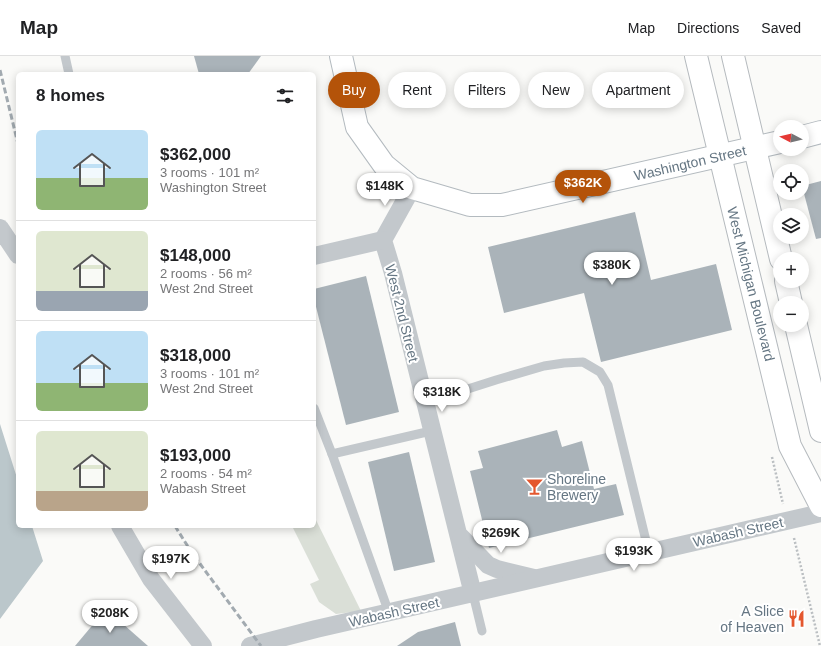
<!DOCTYPE html>
<html lang="en">
<head>
<meta charset="utf-8">
<style>
	body { margin:0; font-family:Helvetica,sans-serif; background:#f6f6f6; color:#202124; height:100vh; display:flex; flex-direction:column; font-size:15px; white-space:nowrap }
	* { box-sizing:border-box; margin:0 }
	p { font-size:13px; color:#757577 }
	.icon { flex:none; width:22px; height:22px; fill:none; stroke:currentColor; stroke-width:2; stroke-linecap:round; stroke-linejoin:round }
	.map { position:relative; flex:1; overflow:hidden }
	.side { position:absolute; left:16px; top:16px; width:300px; height:456px; display:flex; flex-direction:column; background:#fff; border-radius:6px; box-shadow:0 2px 10px #0003 }
	.side>* { flex:none }
	.banner { position:absolute; left:328px; top:16px; width:380px; height:36px; display:flex; gap:8px }
	.needle { width:26px; rotate:277deg }
	.buttons { position:absolute; left:773px; top:64px; display:grid; gap:8px }
	.buttons a { display:grid; place-items:center; width:36px; height:36px; border-radius:50%; background:#fff; box-shadow:0 2px 10px #0003; font-size:20px }
	.price { position:absolute; translate:-50% -34px; padding:0 9px; border-radius:14px; background:#fff; color:#222; font-size:13px; line-height:26px; filter:drop-shadow(0 1px 2px #0008) }
	.price::after { content:''; position:absolute; left:50%; top:24px; width:12px; height:9px; margin-left:-6px; background:inherit; clip-path:polygon(0 0,100% 0,50% 100%) }
	.price.active { background:#b45309; color:#fff }
	ul { padding:0; list-style:none }
	li { display:flex; align-items:center; gap:12px; height:100px; padding:0 20px }
	li+li { border-top:1px solid #e0e0e0 }
	li span { display:grid; place-items:center; flex:none; width:112px; height:80px; border-radius:6px; color:#555 }
	li>.icon { margin-inline-start:auto }
	span .icon { width:48px; height:48px; fill:#fffc; stroke-width:1 }
	li b { font-size:17px }
	h2 { display:flex; justify-content:space-between; align-items:center; height:48px; padding:0 20px; font-size:17px }
	.pill { padding:0 14px; border-radius:18px; background:#fff; box-shadow:0 2px 10px #0003; font-size:14px; line-height:36px }
	.pill.active { background:#b45309; color:#fff }
	header { display:flex; align-items:center; gap:24px; box-sizing:border-box; height:56px; padding:0 20px; background:#fff; border-bottom:1px solid #e0e0e0 }
	header strong { font-size:19px }
	nav { display:flex; gap:22px; margin-inline-start:auto; font-size:14px }
	.map>svg:first-child { display:block }
	.green { fill:#dadfd7 }
	.water { fill:#bbc7cb }
	.building { fill:#aab3b9 }
	.lines { fill:none; stroke-linecap:round; stroke-linejoin:round }
	.secondary-casing { stroke:#b3babf; stroke-width:24 }
	.primary-casing { stroke:#b5babe; stroke-width:24 }
	.path { stroke:#bbbfc2; stroke-width:2.5; stroke-dasharray:2 2; stroke-linecap:butt }
	.lane { stroke:#c3c8cc; stroke-width:9 }
	.street { stroke:#c3c8cc; stroke-width:18 }
	.secondary { stroke:#fff; stroke-width:22 }
	.primary { stroke:#fff; stroke-width:22 }
	.rail { stroke:#a2aab0; stroke-width:3; stroke-dasharray:6 3; stroke-linecap:butt }
	.labels { text-anchor:middle; stroke-width:4; stroke-linejoin:round; paint-order:stroke }
	.street-label { font-size:14px; fill:#657683; stroke:#fff }
	.poi-label { font-size:14px; fill:#657683; stroke:#fff; text-anchor:start }
</style>
</head>
<body>
<header>
<strong>Map</strong>
<nav><a>Map</a><a>Directions</a><a>Saved</a></nav>
</header>
<div class="map">
<svg width="821" height="590" viewBox="0 0 821 590">
	<rect width="100%" height="100%" fill="#fafaf8"/>
	<polygon class="green" points="314,460 361,555 336,558 319,546 310,528 319,524 292,470 314,470"/>
	<polygon class="water" points="0,368 18,425 18,470 32,470 43,505 0,563"/>
	<g class="building">
		<polygon points="194,0 261,0 248,18 199,18"/>
		<polygon points="821,125 821,182 816,183 802,130"/>
		<polygon points="635,156 651,224 716,208 732,274 601,306 584,237 504,257 488,191"/>
		<polygon points="366,220 399,356 346,369 314,243 314,233"/>
		<polygon points="557,374 562,391 582,385 594,433 616,428 624,459 489,492 470,415 483,412 478,395"/>
		<polygon points="409,396 435,506 394,515 368,406"/>
		<polygon points="106,553 148,590 75,590"/>
		<polygon points="455,566 461,590 397,590 418,576"/>
	</g>
	<g class="lines">
		<defs>
			<g id="secondary">
				<polyline points="341,0 357,71 384,109 412,132 470,149 502,149 780,86"/>
				<polyline points="802,81 821,76"/>
			</g>
			<g id="primary">
				<polyline points="696,0 790,390 821,450"/>
				<polyline points="733,0 781,203"/>
				<polyline points="786,225 791,247"/>
				<polyline points="796,269 821,375"/>
			</g>
		</defs>
		<use href="#secondary" class="secondary-casing"/>
		<use href="#primary" class="primary-casing"/>
		<g class="path">
			<polyline points="772,401 783,448"/>
			<polyline points="794,482 820,590"/>
		</g>
		<g class="lane">
			<polyline points="65,0 69,18"/>
			<polyline points="424,347 496,324 544,310 564,307 583,306 600,316 608,329 649,497"/>
			<polyline points="314,352 332,398 431,375"/>
			<polyline points="332,398 389,557"/>
			<polyline points="473,538 482,575"/>
		</g>
		<g class="street">
			<polyline points="412,132 383,184 393,217 473,538"/>
			<polyline points="0,172 18,199"/>
			<polyline points="314,200 383,184"/>
			<polyline points="120,470 151,523 203,590"/>
			<polyline points="461,481 488,509 497,513 534,522"/>
			<polyline points="250,590 316,573 821,457"/>
		</g>
		<use href="#secondary" class="secondary"/>
		<use href="#primary" class="primary"/>
		<g class="rail">
			<polyline points="0,14 18,88"/>
			<polyline points="175,470 192,497 261,590"/>
		</g>
	</g>
	<defs>
		<symbol id="bar-bare" viewBox="-9 -9 18 18"><path d="M-6-5H6L.8 .8V4.5H3.5V6h-7V4.5H-.8V.8Z" fill="#e4572e" stroke="#fff" stroke-width="2.5" paint-order="stroke"/></symbol>
		<symbol id="restaurant-bare" viewBox="-9 -9 18 18"><path d="M-5-6h1v4h1v-4h1v4h1v-4h1v5L-1.5 .5V6h-2V.5L-5-1ZM5-6V6H3V1.5H1.5Q1.5-4 5-6Z" fill="#e4572e" stroke="#fff" stroke-width="2.5" paint-order="stroke"/></symbol>
	</defs>
	<g fill-rule="evenodd">
		<use href="#bar-bare" x="522" y="418" width="25" height="25"/>
		<use href="#restaurant-bare" x="784" y="550" width="25" height="25"/>
	</g>
	<g class="labels">
		<g class="street-label">
			<text transform="translate(690 107) rotate(-13)" y="5">Washington Street</text>
			<text transform="translate(751 228) rotate(76)" y="5">West Michigan Boulevard</text>
			<text transform="translate(402 257) rotate(76)" y="5">West 2nd Street</text>
			<text transform="translate(738 476) rotate(-13)" y="5">Wabash Street</text>
			<text transform="translate(394 556) rotate(-13)" y="5">Wabash Street</text>
		</g>
		<g class="poi-label">
			<text x="547" y="428">Shoreline<tspan x="547" dy="16">Brewery</tspan></text>
			<text x="784" y="560" text-anchor="end">A Slice<tspan x="784" dy="16">of Heaven</tspan></text>
		</g>
	</g>
</svg>
<div class="buttons">
<a><svg class="needle" viewBox="-14 -14 28 28"><path d="M0-13l5 13h-10z" fill="#e53935"/><path d="M0 13l5-13h-10z" fill="#757577"/></svg></a>
<a><svg class="icon" aria-label="locate" viewBox="0 0 24 24"><circle cx="12" cy="12" r="6"/><path d="M12 2v4M12 18v4M2 12h4M18 12h4"/></svg></a>
<a><svg class="icon" aria-label="layers" viewBox="0 0 24 24"><path d="M12 4l9 5-9 5-9-5zM3 14l9 5 9-5"/></svg></a>
<a>+</a>
<a>−</a>
</div>
<b class="price active" style="left:583px;top:148px">$362K</b>
<b class="price" style="left:385px;top:151px">$148K</b>
<b class="price" style="left:612px;top:230px">$380K</b>
<b class="price" style="left:442px;top:357px">$318K</b>
<b class="price" style="left:501px;top:498px">$269K</b>
<b class="price" style="left:634px;top:516px">$193K</b>
<b class="price" style="left:171px;top:524px">$197K</b>
<b class="price" style="left:110px;top:578px">$208K</b>
<div class="banner">
<a class="pill active">Buy</a>
<a class="pill">Rent</a>
<a class="pill">Filters</a>
<a class="pill">New</a>
<a class="pill">Apartment</a>
</div>
<section class="side">
<h2>8 homes<svg class="icon" aria-label="filters" viewBox="0 0 24 24"><path d="M4 7h16M4 17h16"/><circle cx="9" cy="7" r="2"/><circle cx="15" cy="17" r="2"/></svg></h2>
<ul>
<li><span style="background:linear-gradient(#bfe0f5 60%,#8fb573 0)"><svg class="icon" aria-label="home" viewBox="0 0 24 24"><path d="M3 11l9-7 9 7M6 9v11h12V9"/></svg></span><div><b>$362,000</b><p>3 rooms · 101 m²</p><p>Washington Street</p></div></li>
<li><span style="background:linear-gradient(#dfe7d0 75%,#9aa5b1 0)"><svg class="icon" aria-label="home" viewBox="0 0 24 24"><path d="M3 11l9-7 9 7M6 9v11h12V9"/></svg></span><div><b>$148,000</b><p>2 rooms · 56 m²</p><p>West 2nd Street</p></div></li>
<li><span style="background:linear-gradient(#bfe0f5 65%,#8fb573 0)"><svg class="icon" aria-label="home" viewBox="0 0 24 24"><path d="M3 11l9-7 9 7M6 9v11h12V9"/></svg></span><div><b>$318,000</b><p>3 rooms · 101 m²</p><p>West 2nd Street</p></div></li>
<li><span style="background:linear-gradient(#dfe7d0 75%,#b9a48a 0)"><svg class="icon" aria-label="home" viewBox="0 0 24 24"><path d="M3 11l9-7 9 7M6 9v11h12V9"/></svg></span><div><b>$193,000</b><p>2 rooms · 54 m²</p><p>Wabash Street</p></div></li>
</ul>
</section>
</div>
</body>
</html>
